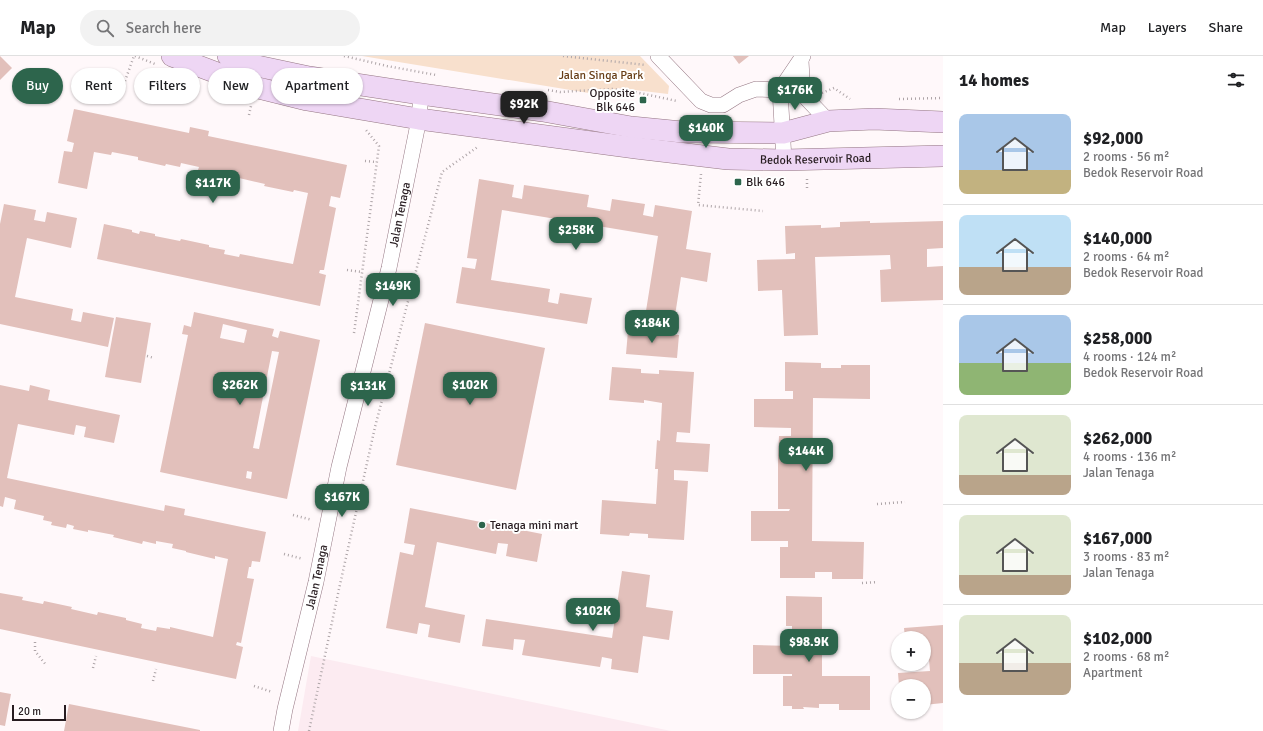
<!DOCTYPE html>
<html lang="en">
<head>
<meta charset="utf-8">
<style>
	body { margin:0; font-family:Signika,sans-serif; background:#f2f2f2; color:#202124; height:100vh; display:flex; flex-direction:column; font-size:15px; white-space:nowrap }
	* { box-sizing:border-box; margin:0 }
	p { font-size:13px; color:#757577 }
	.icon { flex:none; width:22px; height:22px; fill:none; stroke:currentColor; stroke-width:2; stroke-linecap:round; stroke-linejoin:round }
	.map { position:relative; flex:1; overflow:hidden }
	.panel { display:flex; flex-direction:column; background:#fff; width:320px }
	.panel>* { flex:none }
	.top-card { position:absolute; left:12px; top:12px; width:380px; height:36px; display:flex; gap:8px }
	.buttons { position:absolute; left:891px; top:575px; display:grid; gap:8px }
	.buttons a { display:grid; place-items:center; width:40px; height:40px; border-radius:50%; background:#fff; box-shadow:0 1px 3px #0004; font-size:20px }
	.scale { position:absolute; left:12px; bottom:10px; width:54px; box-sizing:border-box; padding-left:4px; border:2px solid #271c20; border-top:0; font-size:11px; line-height:14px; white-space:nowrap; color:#271c20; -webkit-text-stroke:3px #fff; paint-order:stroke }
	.price { position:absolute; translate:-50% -34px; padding:0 9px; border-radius:8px; background:#2d654c; color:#fff; font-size:13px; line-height:26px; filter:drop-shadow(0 1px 2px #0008) }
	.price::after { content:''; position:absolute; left:50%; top:24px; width:12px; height:9px; margin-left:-6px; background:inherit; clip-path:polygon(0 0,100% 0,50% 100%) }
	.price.selected { background:#222; color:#fff }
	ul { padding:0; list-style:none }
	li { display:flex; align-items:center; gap:12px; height:100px; padding:0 16px }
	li+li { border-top:1px solid #e0e0e0 }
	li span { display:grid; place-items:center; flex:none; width:112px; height:80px; border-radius:8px; color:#555 }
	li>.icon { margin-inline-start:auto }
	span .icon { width:48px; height:48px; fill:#fffc; stroke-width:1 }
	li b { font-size:17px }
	h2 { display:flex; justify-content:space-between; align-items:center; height:48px; padding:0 16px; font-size:17px }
	.pill { padding:0 14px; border-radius:18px; background:#fff; box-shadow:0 1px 3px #0004; font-size:14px; line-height:36px }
	.pill.selected { background:#2d654c; color:#fff }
	header { display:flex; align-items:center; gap:24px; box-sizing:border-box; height:56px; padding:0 20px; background:#fff; border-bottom:1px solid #e0e0e0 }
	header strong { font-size:19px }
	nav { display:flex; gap:22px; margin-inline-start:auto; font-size:14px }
	.search { width:280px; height:36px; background:#f2f2f2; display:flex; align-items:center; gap:10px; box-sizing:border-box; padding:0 14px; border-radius:22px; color:#757577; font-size:15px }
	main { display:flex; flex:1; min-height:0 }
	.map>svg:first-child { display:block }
	.built { fill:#fcebf1 }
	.green { fill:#f8e0cd }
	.building { fill:#e2c0bb; fill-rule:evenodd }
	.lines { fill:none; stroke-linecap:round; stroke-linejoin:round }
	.street-casing { stroke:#957783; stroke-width:16 }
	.secondary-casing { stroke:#957783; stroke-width:22 }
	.path { stroke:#aea5a8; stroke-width:2.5; stroke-dasharray:1 3; stroke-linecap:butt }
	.street { stroke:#fff; stroke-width:15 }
	.secondary { stroke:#eed6f4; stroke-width:21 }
	.poi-dot { fill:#2d654c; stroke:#fff; stroke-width:1.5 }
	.labels { text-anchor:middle; stroke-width:4; stroke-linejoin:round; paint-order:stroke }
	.park-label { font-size:12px; fill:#683e17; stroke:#fff }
	.poi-label { font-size:12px; fill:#271c20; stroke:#fff; text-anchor:start }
	.street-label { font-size:12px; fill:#271c20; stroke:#fff }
</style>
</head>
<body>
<header>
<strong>Map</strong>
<div class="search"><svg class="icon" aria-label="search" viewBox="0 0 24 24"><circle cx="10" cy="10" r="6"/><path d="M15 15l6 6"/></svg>Search here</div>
<nav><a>Map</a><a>Layers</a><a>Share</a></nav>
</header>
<main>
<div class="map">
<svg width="943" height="675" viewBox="0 0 943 675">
	<rect width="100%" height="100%" fill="#fff8fa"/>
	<polygon class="built" points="311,600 671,675 298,675"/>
	<polygon class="green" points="362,0 640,0 669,30 668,38 618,32 607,40"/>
	<g class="building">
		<polygon points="0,0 12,12 0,24"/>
		<polygon points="733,0 749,0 739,8"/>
		<polygon points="74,53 189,77 190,71 209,75 208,80 347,109 340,142 331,140 329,150 336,152 324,214 320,214 319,217 326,219 320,250 97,203 104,168 132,174 132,176 139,178 140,175 155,178 155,180 180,185 181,183 209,189 209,191 225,194 224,198 239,201 240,198 293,208 308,137 294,134 293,136 264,130 265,128 239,122 239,125 211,119 211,117 198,114 199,111 181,107 180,111 166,108 165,110 138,104 138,101 112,96 111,99 94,96 87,133 58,127 64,95 72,96 74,87 67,85"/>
		<polygon points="479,123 514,129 512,141 522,143 524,129 589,139 587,151 610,155 612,143 645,148 643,159 653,161 655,149 692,155 686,193 711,197 707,226 681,221 674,266 645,261 658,180 502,154 491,224 550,233 548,246 558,248 560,237 592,242 587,268 456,247 462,211 475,213 477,203 467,202"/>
		<polygon points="4,148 36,154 34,164 45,166 47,156 77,162 71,192 27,182 15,241 73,253 71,264 81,266 83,256 114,262 108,291 0,268 0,168"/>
		<polygon points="870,165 870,167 943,165 943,192 927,193 927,211 943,210 943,244 881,246 880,214 891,213 890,199 815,201 818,279 784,280 782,234 758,235 757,204 795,203 795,197 786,198 785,170 821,169 821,172 840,171 840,166"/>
		<path d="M 194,256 L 274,273 L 272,280 L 278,282 L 280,275 L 320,284 L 287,443 L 160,416 L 188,279 L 182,278 L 184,269 L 191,271 ZM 223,268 L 247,274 L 244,287 L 220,282 ZM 272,295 L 279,296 L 259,393 L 253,392 ZM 247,415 L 252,416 L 251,423 L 246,422 Z"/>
		<polygon points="116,261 151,267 141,327 105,321"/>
		<polygon points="425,267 545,292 516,434 396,409"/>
		<polygon points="628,275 679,279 677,302 626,298"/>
		<polygon points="785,306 821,307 821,312 841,312 841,309 870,309 870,343 813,342 812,485 864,486 863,523 832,523 832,516 815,516 815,522 780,522 780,491 788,491 788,485 751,485 751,455 789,455 790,453 778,453 778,402 779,380 791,380 791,372 754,371 754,343 793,343 793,335 785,335"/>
		<polygon points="612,311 641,313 641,317 659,318 659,314 694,316 690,377 677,376 676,386 710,388 708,416 674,414 674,424 688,425 684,484 648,482 648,478 630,477 629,480 600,478 602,444 656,448 658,413 655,413 657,384 660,385 662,347 644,344 644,347 609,344"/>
		<polygon points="0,329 29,335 30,329 50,334 48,344 120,359 114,387 84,381 86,371 76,369 74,379 18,368 7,422 164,455 165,449 185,453 184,459 266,476 260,506 252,505 251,511 249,511 247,522 254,523 241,587 237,586 236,589 243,591 236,623 0,573 0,537 23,541 22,544 43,548 44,545 72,551 71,553 97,559 98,556 126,562 126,564 142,568 141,572 156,575 157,571 170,573 170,571 213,581 228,503 215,500 215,503 186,496 186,495 172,492 173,488 156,485 156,488 143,485 142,488 113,481 114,479 88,474 88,476 73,473 74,470 67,468 66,472 51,469 52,466 43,464 44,460 14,453 16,444 5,441 3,451 0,450"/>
		<polygon points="410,452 542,478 537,506 506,500 508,488 498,487 496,498 437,486 425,551 465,559 460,587 428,581 430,569 419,567 417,578 386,572 400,496 413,499 415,489 404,487"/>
		<polygon points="622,515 650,519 646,551 673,555 669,584 643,580 638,617 611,613 612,603 602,601 600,611 522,599 525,584 514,583 513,594 482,590 486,563 612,582"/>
		<polygon points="786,540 822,541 822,620 870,620 870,654 839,654 839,648 819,648 819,652 803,651 804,653 792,653 792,650 783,650 783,620 792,620 792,618 753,618 753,589 792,590 792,570 786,570"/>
		<polygon points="943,569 943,647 924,649 924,630 899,630 898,617 930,615 929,604 924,605 924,582 905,582 904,572"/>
		<polygon points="0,636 11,638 5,670 0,669"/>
		<polygon points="69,648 200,674 200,675 64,675"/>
	</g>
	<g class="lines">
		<defs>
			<g id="street">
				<polyline points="658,0 701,45 711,49 723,49 739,39 756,33 780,34"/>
				<polyline points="801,5 802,22 807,43 828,65"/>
				<polyline points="784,104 780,34 803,0"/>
				<path id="s1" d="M 281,675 L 285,653 L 316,526 L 339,411 L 389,212 L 419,63 L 421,38"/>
			</g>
			<g id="secondary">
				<path id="s2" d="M 172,0 L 254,31 L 307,44 L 419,63 L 636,92 L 728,103 L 784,104 L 943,100"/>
				<polyline points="228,0 257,10 309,21 421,38 543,55 631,71 682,76 783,77 828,65 874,63 943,66"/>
			</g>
		</defs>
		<use href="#street" class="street-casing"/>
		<use href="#secondary" class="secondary-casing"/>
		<g class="path">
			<polyline points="135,0 155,8"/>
			<polyline points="344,0 387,10 436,19"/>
			<polyline points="563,0 646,9"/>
			<polyline points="125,25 134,0"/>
			<polyline points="548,34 560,36 612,33 635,36 677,45"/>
			<polyline points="822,37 834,32 850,43"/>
			<polyline points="899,43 943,42"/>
			<polyline points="249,59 251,50"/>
			<polyline points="365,105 377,106"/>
			<polyline points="701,118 698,149 763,155"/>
			<polyline points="807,123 807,134"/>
			<polyline points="347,214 362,216"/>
			<polyline points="354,277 379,90 366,74"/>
			<polyline points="147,300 154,302"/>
			<polyline points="877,448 905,446"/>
			<polyline points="293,459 312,464"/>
			<polyline points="284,498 303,503"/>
			<polyline points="862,527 878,526"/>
			<polyline points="35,586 35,595 46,609"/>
			<polyline points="93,612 96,600"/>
			<polyline points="153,625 156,613"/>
			<polyline points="254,630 272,636"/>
			<polyline points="309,675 339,533 375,371 442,116 479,90"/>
		</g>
		<use href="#street" class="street"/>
		<use href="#secondary" class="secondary"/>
	</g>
	<g class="poi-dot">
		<rect x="639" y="40" width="8" height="8" rx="2"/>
		<rect x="734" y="122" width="8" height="8" rx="2"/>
		<circle cx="482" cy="469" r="4"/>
	</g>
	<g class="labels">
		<g class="park-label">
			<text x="601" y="23">Jalan Singa Park</text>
		</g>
		<g class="poi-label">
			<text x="635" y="41" text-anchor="end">Opposite<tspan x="635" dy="14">Blk 646</tspan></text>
			<text x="746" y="130">Blk 646</text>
			<text x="490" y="473">Tenaga mini mart</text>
		</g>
		<g class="street-label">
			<text dy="4" stroke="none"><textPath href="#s2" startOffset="655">Bedok Reservoir Road</textPath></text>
			<text dy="4" stroke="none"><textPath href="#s1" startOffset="530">Jalan Tenaga</textPath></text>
			<text dy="4" stroke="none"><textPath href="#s1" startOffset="158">Jalan Tenaga</textPath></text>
		</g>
	</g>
</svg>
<div class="buttons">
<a>+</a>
<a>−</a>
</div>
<div class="scale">20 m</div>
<b class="price" style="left:795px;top:55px">$176K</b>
<b class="price selected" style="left:524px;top:69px">$92K</b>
<b class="price" style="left:706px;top:93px">$140K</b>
<b class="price" style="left:213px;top:148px">$117K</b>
<b class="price" style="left:576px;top:195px">$258K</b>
<b class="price" style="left:393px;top:251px">$149K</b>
<b class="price" style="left:652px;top:288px">$184K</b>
<b class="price" style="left:240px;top:350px">$262K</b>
<b class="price" style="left:470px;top:350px">$102K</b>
<b class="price" style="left:368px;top:351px">$131K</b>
<b class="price" style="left:806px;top:416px">$144K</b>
<b class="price" style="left:342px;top:462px">$167K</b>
<b class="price" style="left:593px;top:576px">$102K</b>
<b class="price" style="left:809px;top:607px">$98.9K</b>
<div class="top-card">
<a class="pill selected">Buy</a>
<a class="pill">Rent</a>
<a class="pill">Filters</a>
<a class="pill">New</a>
<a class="pill">Apartment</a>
</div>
</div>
<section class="panel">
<h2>14 homes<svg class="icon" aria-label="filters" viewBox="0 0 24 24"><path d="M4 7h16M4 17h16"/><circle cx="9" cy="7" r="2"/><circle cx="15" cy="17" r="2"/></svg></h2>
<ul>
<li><span style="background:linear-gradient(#a9c7e8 70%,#c2b280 0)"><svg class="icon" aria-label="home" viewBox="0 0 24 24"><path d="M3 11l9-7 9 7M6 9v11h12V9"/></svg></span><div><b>$92,000</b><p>2 rooms · 56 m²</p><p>Bedok Reservoir Road</p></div></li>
<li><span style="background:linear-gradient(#bfe0f5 65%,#b9a48a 0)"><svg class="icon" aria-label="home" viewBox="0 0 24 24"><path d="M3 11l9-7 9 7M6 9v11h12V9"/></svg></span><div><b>$140,000</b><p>2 rooms · 64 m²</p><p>Bedok Reservoir Road</p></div></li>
<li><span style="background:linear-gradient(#a9c7e8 60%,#8fb573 0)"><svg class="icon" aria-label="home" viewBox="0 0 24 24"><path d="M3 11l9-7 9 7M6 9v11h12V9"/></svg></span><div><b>$258,000</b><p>4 rooms · 124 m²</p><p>Bedok Reservoir Road</p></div></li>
<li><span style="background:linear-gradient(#dfe7d0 75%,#b9a48a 0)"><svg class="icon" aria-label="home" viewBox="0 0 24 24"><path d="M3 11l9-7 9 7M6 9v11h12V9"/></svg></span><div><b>$262,000</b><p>4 rooms · 136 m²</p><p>Jalan Tenaga</p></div></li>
<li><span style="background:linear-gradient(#dfe7d0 75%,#b9a48a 0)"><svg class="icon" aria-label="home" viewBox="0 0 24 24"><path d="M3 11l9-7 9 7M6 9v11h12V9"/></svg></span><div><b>$167,000</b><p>3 rooms · 83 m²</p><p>Jalan Tenaga</p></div></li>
<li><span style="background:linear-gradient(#dfe7d0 60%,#b9a48a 0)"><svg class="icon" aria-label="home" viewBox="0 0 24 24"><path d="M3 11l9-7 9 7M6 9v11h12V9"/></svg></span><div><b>$102,000</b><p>2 rooms · 68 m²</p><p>Apartment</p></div></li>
</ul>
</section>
</main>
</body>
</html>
